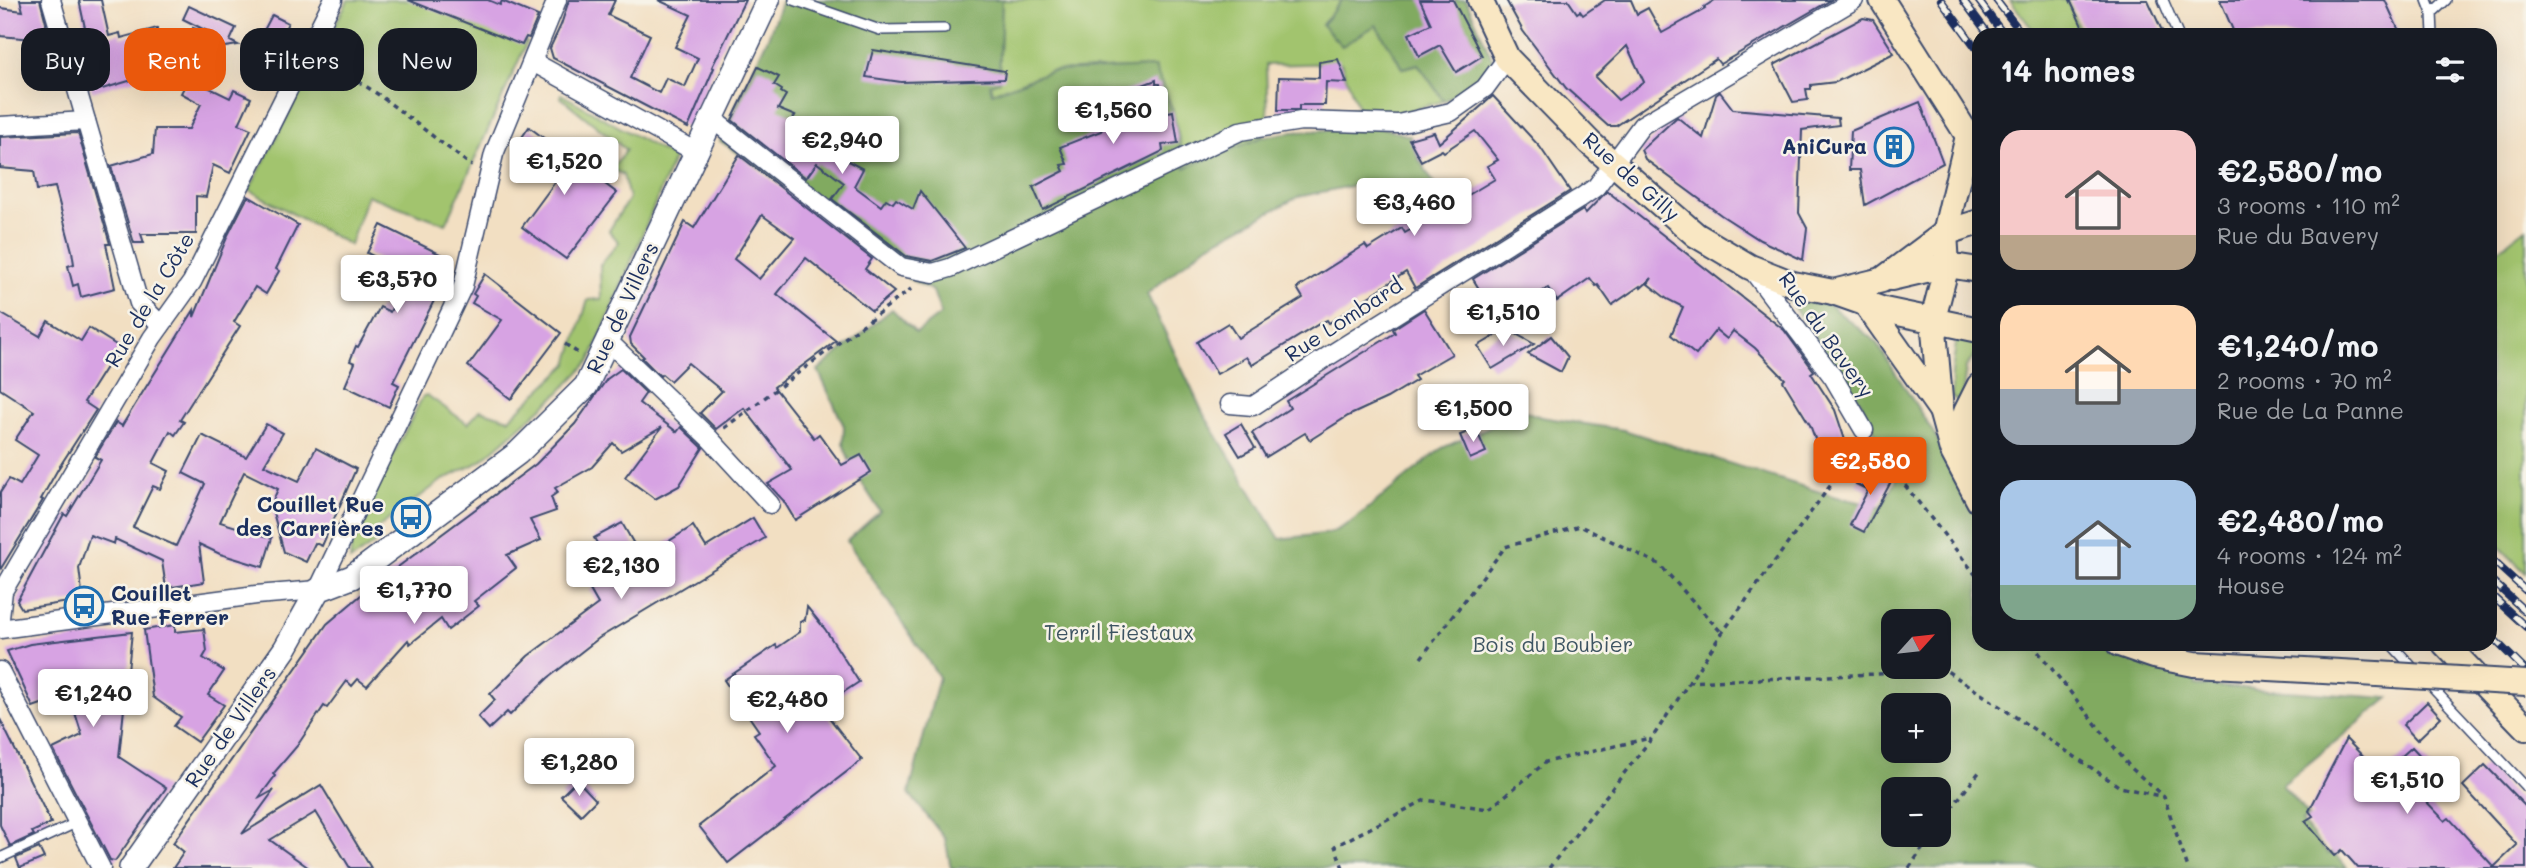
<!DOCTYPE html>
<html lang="en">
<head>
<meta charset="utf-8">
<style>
	body { margin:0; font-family:Mali,sans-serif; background:#20242c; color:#f1f3f6; height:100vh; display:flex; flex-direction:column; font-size:26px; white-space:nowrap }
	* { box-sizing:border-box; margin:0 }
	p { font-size:23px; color:#9ea1a6 }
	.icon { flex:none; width:38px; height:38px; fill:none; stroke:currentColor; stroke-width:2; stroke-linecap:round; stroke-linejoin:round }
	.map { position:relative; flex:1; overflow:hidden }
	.sheet { position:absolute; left:1972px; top:28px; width:525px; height:623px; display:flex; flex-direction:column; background:#171b24; border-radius:21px; box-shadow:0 7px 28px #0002 }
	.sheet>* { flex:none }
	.banner { position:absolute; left:21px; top:28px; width:665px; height:63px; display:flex; gap:14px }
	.needle { width:46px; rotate:63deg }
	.tools { position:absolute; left:1881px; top:609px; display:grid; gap:14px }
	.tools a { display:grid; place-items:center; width:70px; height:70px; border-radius:14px; background:#171b24; box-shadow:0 7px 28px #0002; font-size:35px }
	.price { position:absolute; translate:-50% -60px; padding:0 16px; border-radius:7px; background:#fff; color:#222; font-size:23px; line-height:46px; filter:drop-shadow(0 2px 4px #0008) }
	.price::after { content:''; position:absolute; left:50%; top:42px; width:21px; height:16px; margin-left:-10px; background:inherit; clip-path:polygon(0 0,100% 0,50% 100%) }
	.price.on { background:#ea580c; color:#fff }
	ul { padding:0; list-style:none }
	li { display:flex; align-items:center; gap:21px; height:175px; padding:0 28px }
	li span { display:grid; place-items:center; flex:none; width:196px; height:140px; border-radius:21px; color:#555 }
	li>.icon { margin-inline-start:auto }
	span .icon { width:84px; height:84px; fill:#fffc; stroke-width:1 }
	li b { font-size:30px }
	h2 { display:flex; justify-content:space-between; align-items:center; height:84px; padding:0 28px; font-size:30px }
	.pill { padding:0 24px; border-radius:21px; background:#171b24; box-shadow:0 7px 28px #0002; font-size:24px; line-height:63px }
	.pill.on { background:#ea580c; color:#fff }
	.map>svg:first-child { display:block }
	.green { fill:#a2c46e; stroke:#5e7a66; stroke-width:2 }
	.forest { fill:#81aa61; stroke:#4e6c60; stroke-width:2; fill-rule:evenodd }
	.building { fill:#d7a3e3; fill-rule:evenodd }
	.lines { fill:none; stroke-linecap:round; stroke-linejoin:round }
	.service-casing { stroke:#3b496d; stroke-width:12 }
	.minor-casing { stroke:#3b496d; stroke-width:21 }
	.tertiary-casing { stroke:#3b496d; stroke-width:26 }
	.secondary-casing { stroke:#3b496d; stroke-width:28 }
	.path { stroke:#3b496d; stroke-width:3.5; stroke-dasharray:5 5; stroke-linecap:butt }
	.service { stroke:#fff; stroke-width:9 }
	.minor { stroke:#fff; stroke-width:18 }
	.tertiary { stroke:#fff; stroke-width:23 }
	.secondary { stroke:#f9e7c3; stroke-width:24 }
	.rail-casing { stroke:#1b2f5e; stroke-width:8 }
	.rail { stroke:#f7f3e8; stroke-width:5; stroke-dasharray:16; stroke-linecap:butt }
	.secondary-bridge-casing { stroke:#3b496d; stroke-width:28; stroke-linecap:butt }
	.secondary-bridge { stroke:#f9e7c3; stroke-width:24 }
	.labels { text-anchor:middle; stroke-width:5; stroke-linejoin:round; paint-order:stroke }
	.poi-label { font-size:21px; font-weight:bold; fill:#1b2f5e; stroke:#f7f3e8; text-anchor:end }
	.street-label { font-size:21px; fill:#1b2f5e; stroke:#f7f3e8 }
	.park-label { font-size:21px; fill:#3d5462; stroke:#f7f3e8 }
</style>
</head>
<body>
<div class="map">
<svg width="2526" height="868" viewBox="0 0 2526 868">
	<rect width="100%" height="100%" fill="#f7f3e8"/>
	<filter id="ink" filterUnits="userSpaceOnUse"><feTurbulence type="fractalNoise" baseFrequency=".0143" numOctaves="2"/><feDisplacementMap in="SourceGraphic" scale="14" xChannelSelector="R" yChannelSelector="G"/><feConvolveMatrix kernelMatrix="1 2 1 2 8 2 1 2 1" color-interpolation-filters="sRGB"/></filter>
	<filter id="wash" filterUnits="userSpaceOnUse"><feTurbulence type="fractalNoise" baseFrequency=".00686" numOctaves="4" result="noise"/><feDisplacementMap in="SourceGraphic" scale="28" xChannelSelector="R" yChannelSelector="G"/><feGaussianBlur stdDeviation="1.57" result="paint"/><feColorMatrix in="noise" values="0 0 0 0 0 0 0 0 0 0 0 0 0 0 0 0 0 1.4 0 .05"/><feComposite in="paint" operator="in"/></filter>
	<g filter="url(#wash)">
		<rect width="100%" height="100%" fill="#f2dfc2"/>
		<g class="green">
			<polygon points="348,0 438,0 435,8 527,42 446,224 367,195 350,245 249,190"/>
			<polygon points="1002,0 1342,0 1322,25 1342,46 1376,25 1403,68 1418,64 1444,101 1397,114 1332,115 1358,108 1341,63 1266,65 1268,118 1262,137 1184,169 1155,67 1051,71 992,93 989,84 999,81"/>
			<polygon points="2010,0 2067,0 2082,35 2037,35"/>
			<polygon points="561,94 674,158 590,361 559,393 481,461 441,481 375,530 374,544 350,561 352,536 423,396 427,395 468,424 480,410 509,419 568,364 588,300 601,299 600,265 619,242 609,231 629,198 623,175 612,169 626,150 560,97"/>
			<polygon points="2526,228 2526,573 2490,537 2490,256"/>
			<polygon points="1957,336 1979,343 1977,353 1966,367 1962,398 1958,401 1952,397 1952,374"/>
		</g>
		<g class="forest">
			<path d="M 782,0 L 1002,0 L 999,81 L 990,84 L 992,93 L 1051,71 L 1155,67 L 1173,111 L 1185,168 L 1262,137 L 1292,132 L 1380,127 L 1410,136 L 1419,159 L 1449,209 L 1407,233 L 1374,181 L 1298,197 L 1206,246 L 1147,294 L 1203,413 L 1280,539 L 1331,533 L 1350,523 L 1442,448 L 1500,422 L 1505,404 L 1541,417 L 1624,430 L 1833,496 L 1881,507 L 1897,479 L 1860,400 L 1789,301 L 1792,299 L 1828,304 L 1876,342 L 1938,440 L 1979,515 L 1979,644 L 2102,644 L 2150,669 L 2195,674 L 2196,685 L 2389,698 L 2282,785 L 2309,816 L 2302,822 L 2328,854 L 2335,853 L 2347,868 L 951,868 L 945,839 L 909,793 L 939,677 L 847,541 L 880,511 L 852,468 L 843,443 L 844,426 L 818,370 L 892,309 L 916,333 L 941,314 L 933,291 L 911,280 L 763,170 L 720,141 L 769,35 ZM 1894,621 L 1939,621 L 1939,667 L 1894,667 ZM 1894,705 L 1939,705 L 1939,751 L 1894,751 ZM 1894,789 L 1939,789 L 1939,835 L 1894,835 Z"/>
			<polygon points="1342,0 1466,0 1495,65 1469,86 1444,101 1418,64 1403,68 1376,25 1342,46 1322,25"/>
		</g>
		<g id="blocks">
			<g class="building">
				<polygon points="20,0 40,0 46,23 45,40 0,36 0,8 23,11"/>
				<polygon points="79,0 101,0 109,36 120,33 121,38 157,28 157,34 193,34 193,28 199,30 200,28 207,31 183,19 189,6 236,28 230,41 238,45 155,58 159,72 92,92 88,76 95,74"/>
				<polygon points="408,0 488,0 500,5 502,1 538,16 529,38 526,37 522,45"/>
				<polygon points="569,0 615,0 608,15 650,35 630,78 659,93 666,78 685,87 698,58 675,47 691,15 658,0 745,0 712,67 714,68 688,128 553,58 550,48 561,25"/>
				<polygon points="1420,0 1453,0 1482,56 1456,72 1440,45 1419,56 1409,34 1431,24"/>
				<path d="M 1506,0 L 1568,0 L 1577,13 L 1580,11 L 1583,15 L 1605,0 L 1631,0 L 1637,14 L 1648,8 L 1662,33 L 1705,9 L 1704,7 L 1715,0 L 1831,0 L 1720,64 L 1716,59 L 1616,126 L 1608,126 L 1566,88 L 1523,31 ZM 1627,46 L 1644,82 L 1618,100 L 1595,77 Z"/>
				<polygon points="2070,0 2148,0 2164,35 2086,35"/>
				<polygon points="2220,0 2385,0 2401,35 2235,35"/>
				<polygon points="272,15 288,23 278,42 262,34"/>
				<polygon points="1863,18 1873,20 1894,53 1836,82 1811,85 1811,89 1806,89 1808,100 1793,102 1774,65"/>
				<polygon points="873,50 1005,71 1004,79 901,82 866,77"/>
				<polygon points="1338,59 1347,83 1326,82 1325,105 1299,105 1299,110 1278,110 1279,77 1319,78 1319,62"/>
				<polygon points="758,67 779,77 774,85 782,90 781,92 786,95 778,109 795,116 791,121 823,148 863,169 854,186 881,206 886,199 893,203 896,199 913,209 920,191 965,248 932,261 906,256 832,199 844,183 817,163 806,178 732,120"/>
				<polygon points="189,78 230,98 234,90 251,98 239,124 251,129 230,173 213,165 206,197 196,196 196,234 141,234 144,243 134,243 111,166 153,154 155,129 189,129 201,104 181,93"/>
				<polygon points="1156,80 1156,84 1160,84 1164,113 1173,111 1178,143 1162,145 1163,151 1043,210 1033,187 1064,171 1061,165 1067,164 1060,147 1101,131 1108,117 1128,109 1121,93"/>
				<polygon points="1720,92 1733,109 1838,118 1839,125 1802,130 1799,213 1807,228 1803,260 1760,240 1721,215 1645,159 1641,150 1677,117 1703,138 1716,95"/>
				<polygon points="1493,96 1540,147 1570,191 1415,288 1406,272 1329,323 1327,320 1319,324 1252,365 1246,357 1217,374 1197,342 1228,323 1238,338 1303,298 1297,288 1365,245 1368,249 1402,228 1405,233 1495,179 1487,166 1498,160 1475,131 1444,152 1442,150 1421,161 1409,139 1434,132 1439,143"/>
				<polygon points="1920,102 1943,163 1865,205 1860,170 1849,170 1851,131"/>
				<polygon points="529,127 617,193 566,259 522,227 558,178 516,146"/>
				<polygon points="78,133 110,244 106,244 115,288 81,297 78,284 73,286 68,266 74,264 72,251 55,187 37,190 34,171 0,168 0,137"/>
				<path d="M 739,155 L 872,259 L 865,269 L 894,292 L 872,311 L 806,258 L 777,294 L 836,341 L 774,387 L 814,438 L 819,434 L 842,465 L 861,455 L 871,472 L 795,520 L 783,500 L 768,484 L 792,470 L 744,408 L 716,429 L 700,413 L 722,391 L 688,363 L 670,381 L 662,374 L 660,376 L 642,358 L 644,357 L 631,344 L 630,337 L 685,222 L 694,228 ZM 762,215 L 794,238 L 759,279 L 734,259 Z"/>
				<polygon points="1607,191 1784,330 1814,371 1811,373 1835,410 1848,449 1828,474 1810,425 1783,381 1785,379 1755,348 1733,331 1727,339 1716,330 1696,355 1671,335 1683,307 1667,299 1648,284 1652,278 1641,288 1640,286 1612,305 1598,285 1596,286 1590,278 1557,301 1548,288 1497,318 1473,279 1583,210 1585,214"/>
				<polygon points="248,196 298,225 276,269 279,271 266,294 255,287 234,322 240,326 180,420 184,422 175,435 170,431 153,463 169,471 160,489 153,486 133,527 176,546 205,484 183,473 202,435 246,457 266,424 283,433 264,465 299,481 316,448 356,469 322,546 315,543 306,562 284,552 271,505 278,489 244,472 220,522 272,538 263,567 220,554 199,544 204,582 166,588 162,561 115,539 114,544 90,535 79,568 83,600 22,609 17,601 64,514 67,516 101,460 95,457 116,422 122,426 123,424 194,310 194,317 228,235"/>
				<polygon points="381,225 454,261 393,382 399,385 389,407 345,386 355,363 350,361 356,346 358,347 380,307 390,312 409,274 367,253"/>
				<polygon points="485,274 561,333 511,399 468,366 502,320 472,303 476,296 473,294"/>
				<polygon points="1424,309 1452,354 1414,376 1417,380 1387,398 1348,416 1310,440 1305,433 1266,457 1252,433 1290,408 1286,401 1395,333 1393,329"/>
				<polygon points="0,313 40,336 48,321 81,341 89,328 121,348 113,362 110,361 84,402 96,410 58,469 41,499 43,500 0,570 0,493 9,479 20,485 38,455 15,440 34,411 0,389"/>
				<polygon points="1507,329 1534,344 1492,369 1478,346"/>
				<polygon points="1551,336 1568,357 1561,372 1528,354"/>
				<polygon points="621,369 646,393 639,403 677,432 681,427 703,448 679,486 655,499 625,477 662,427 621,451 613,443 592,467 555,488 558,492 551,497 556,511 530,520 541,540 507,555 516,568 474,601 479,606 448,630 441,619 410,644 408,640 367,686 358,679 352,686 347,681 327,708 324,706 297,746 273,774 275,776 258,799 274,790 242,834 321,785 371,868 350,868 316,812 270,840 309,868 173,868 184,852 173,843 327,624 367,590 536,464 575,424 607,379"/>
				<polygon points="1241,424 1255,448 1240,456 1226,433"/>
				<polygon points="1476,429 1486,452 1470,459 1460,435"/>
				<polygon points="1866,466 1892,480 1864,532 1850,525 1868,490 1856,484"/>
				<polygon points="753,518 765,538 599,638 548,678 510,715 507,712 489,729 478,717 495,700 490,694 528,656 598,604 590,590 615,574 594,538 622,523 642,558 693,526 706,547"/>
				<polygon points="807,607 825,629 859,682 821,707 862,760 728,863 699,826 776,766 754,734 759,731 724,680 776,645 777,648 800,632 800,622 805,620"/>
				<polygon points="175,625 175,632 204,629 207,651 203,658 224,671 208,695 224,705 197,742 174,726 181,717 153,697 144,630"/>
				<polygon points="132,632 119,757 166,788 115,861 110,860 53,749 82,735 72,703 61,707 58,698 33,707 7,651 30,644"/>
				<polygon points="2427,702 2441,717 2417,740 2403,725"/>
				<polygon points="0,719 51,823 32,832 34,835 10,846 0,825"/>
				<polygon points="2346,739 2381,775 2412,747 2439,776 2420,795 2445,821 2449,818 2494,867 2517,845 2463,786 2485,765 2526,807 2526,868 2358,868 2342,850 2335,856 2305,821 2313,816 2309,811"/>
				<polygon points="577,780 596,800 581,815 561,796"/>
				<polygon points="39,848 44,858 20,868 16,858"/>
			</g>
		</g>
	</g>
	<g filter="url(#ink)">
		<use href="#blocks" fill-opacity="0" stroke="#3b496d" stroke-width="2"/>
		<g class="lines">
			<defs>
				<g id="service">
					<polyline points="794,0 880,30 944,29"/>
					<polyline points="2163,0 2178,35"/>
					<polyline points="2427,0 2432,13 2446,0"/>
					<polyline points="2432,13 2433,35"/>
					<polyline points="2391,644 2416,671"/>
					<polyline points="2426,681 2526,787"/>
					<polyline points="0,858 78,822"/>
				</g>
				<g id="minor">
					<polyline points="51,0 139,303 161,325"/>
					<polyline points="533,62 696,152"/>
					<polyline points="711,118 901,267 933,273 950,268 1240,131 1301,121 1398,124 1451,112 1485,88 1507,58"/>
					<polyline points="0,126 86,121"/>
					<polyline points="1750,267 1833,377 1864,430"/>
					<polyline points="608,341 710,439 770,504"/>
					<polyline points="1230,404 1253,406 1327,357 1579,199 1596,187 1642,125 1854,0"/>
					<polyline points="0,618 3,591 152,338 192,282 333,0"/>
					<polyline points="0,629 256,595 318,590 463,286 494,154 557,0"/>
					<polyline points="0,671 101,868"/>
				</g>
				<polyline id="tertiary" points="131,868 285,649 318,590 352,577 518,453 586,386 768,0"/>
				<g id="secondary">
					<polyline points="1480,0 1507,58 1590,143 1696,235 1750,267 1793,284 1833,292 1884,310 1979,330"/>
					<polyline points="1882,0 1977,150"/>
					<polyline points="1968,136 1945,233 1947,265 1933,319 1941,410 1952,450 1979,501"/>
					<polyline points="1891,278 1947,265 1979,270"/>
					<polyline points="1833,292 1882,280 1945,233 1979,222"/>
					<polyline points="1866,304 1940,409"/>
					<polyline points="1972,463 1964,445 1966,412 1979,386"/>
					<polyline points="2119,644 2154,656 2194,664 2377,674"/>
					<polyline points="2445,644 2526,728"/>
				</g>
			</defs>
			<use href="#service" class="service-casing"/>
			<use href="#minor" class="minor-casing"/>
			<use href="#tertiary" class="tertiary-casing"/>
			<use href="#secondary" class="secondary-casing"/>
			<g class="path">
				<polyline points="325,59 379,95 472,166"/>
				<polyline points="565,344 578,353"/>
				<polyline points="724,428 911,289"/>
				<polyline points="1874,446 1979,579"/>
				<polyline points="2032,644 2130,767 2164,797 2188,868"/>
				<polyline points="2363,644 2376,645"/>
				<polyline points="1421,658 1505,547 1580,526 1659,564 1722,633"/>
				<polyline points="1688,682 1947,671 2120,787 2164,797"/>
				<polyline points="1939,824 1980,771"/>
				<polyline points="1343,868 1335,846 1425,800 1489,809 1546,762 1650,738"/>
				<polyline points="1549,868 1652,738 1722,633 1858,448"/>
				<polyline points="1909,868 1932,835"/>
			</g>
			<use href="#service" class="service"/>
			<use href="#minor" class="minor"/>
			<use href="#tertiary" class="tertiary"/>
			<use href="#secondary" class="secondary"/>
			<defs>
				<g id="rail">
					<polyline points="1941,0 1979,52"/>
					<polyline points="1963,0 1989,35"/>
					<polyline points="1978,0 2004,35"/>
					<polyline points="1996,0 2023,35"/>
					<polyline points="2490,558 2526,591"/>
					<polyline points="2490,579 2526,612"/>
					<polyline points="2490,594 2526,627"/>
					<polyline points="2490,635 2526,671"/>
				</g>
			</defs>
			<use href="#rail" class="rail-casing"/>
			<use href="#rail" class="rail"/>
			<defs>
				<polyline id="secondary-bridge" points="2377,674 2526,683"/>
			</defs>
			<use href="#secondary-bridge" class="secondary-bridge-casing"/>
			<use href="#secondary-bridge" class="secondary-bridge"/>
		</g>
	</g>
	<defs>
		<symbol id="building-ring" viewBox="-11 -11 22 22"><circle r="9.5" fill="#f7f3e8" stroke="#1f6fb2" stroke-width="1.5"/><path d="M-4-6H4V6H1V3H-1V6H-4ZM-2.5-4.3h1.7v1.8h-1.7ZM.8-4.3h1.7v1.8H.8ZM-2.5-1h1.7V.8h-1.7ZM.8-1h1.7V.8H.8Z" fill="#1f6fb2"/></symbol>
		<symbol id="bus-ring" viewBox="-11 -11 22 22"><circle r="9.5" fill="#f7f3e8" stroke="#1f6fb2" stroke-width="1.5"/><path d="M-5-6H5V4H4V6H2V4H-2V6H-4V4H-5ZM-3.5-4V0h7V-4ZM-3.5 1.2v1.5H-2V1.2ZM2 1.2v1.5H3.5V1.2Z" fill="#1f6fb2"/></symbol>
	</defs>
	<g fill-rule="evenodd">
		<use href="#building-ring" x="1872" y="125" width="44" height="44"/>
		<use href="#bus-ring" x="389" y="495" width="44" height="44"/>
		<use href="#bus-ring" x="62" y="584" width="44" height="44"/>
	</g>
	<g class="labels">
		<g class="poi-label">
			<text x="1867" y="154">AniCura</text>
			<text x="384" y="512">Couillet Rue<tspan x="384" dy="24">des Carrières</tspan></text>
			<text x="111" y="601" text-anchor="start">Couillet<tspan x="111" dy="24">Rue Ferrer</tspan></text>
		</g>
		<g class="street-label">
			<text transform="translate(1631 177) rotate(42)" y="7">Rue de Gilly</text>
			<text transform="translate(150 300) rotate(-59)" y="7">Rue de la Côte</text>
			<text transform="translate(623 308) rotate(-65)" y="7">Rue de Villers</text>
			<text transform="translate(1344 320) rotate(-33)" y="7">Rue Lombard</text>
			<text transform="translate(1826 335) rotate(55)" y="7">Rue du Bavery</text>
			<text transform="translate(231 727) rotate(-55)" y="7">Rue de Villers</text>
		</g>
		<g class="park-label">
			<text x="1119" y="640">Terril Fiestaux</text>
			<text x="1553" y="652">Bois du Boubier</text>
		</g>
	</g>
</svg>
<div class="tools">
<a><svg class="needle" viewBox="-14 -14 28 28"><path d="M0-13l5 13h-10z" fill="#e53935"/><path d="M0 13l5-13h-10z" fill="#9ea1a6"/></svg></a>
<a>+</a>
<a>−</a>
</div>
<b class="price" style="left:1113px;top:146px">€1,560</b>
<b class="price" style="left:842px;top:176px">€2,940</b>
<b class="price" style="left:564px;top:197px">€1,520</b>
<b class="price" style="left:1414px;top:238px">€3,460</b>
<b class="price" style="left:397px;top:315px">€3,570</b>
<b class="price" style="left:1503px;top:348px">€1,510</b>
<b class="price" style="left:1473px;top:444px">€1,500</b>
<b class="price on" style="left:1870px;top:497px">€2,580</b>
<b class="price" style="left:621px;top:601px">€2,130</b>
<b class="price" style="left:414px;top:626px">€1,770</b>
<b class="price" style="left:93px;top:729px">€1,240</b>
<b class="price" style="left:787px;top:735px">€2,480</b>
<b class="price" style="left:579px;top:798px">€1,280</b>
<b class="price" style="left:2407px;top:816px">€1,510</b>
<div class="banner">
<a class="pill">Buy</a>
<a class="pill on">Rent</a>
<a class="pill">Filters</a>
<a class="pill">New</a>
</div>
<section class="sheet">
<h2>14 homes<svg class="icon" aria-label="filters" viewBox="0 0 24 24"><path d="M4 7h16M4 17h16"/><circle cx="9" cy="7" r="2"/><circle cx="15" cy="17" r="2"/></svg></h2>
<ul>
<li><span style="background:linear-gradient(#f6c9c9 75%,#b9a48a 0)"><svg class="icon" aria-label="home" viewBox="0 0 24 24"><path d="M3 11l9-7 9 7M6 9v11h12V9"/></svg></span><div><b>€2,580/mo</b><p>3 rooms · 110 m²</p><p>Rue du Bavery</p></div></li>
<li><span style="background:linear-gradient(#ffd9b3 60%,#9aa5b1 0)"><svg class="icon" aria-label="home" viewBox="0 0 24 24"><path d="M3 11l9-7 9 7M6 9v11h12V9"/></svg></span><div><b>€1,240/mo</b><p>2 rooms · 70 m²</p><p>Rue de La Panne</p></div></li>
<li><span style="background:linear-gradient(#a9c7e8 75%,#7fa58c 0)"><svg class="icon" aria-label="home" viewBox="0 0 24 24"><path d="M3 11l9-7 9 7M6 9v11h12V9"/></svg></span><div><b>€2,480/mo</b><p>4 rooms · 124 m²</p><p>House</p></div></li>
</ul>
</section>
</div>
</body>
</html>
